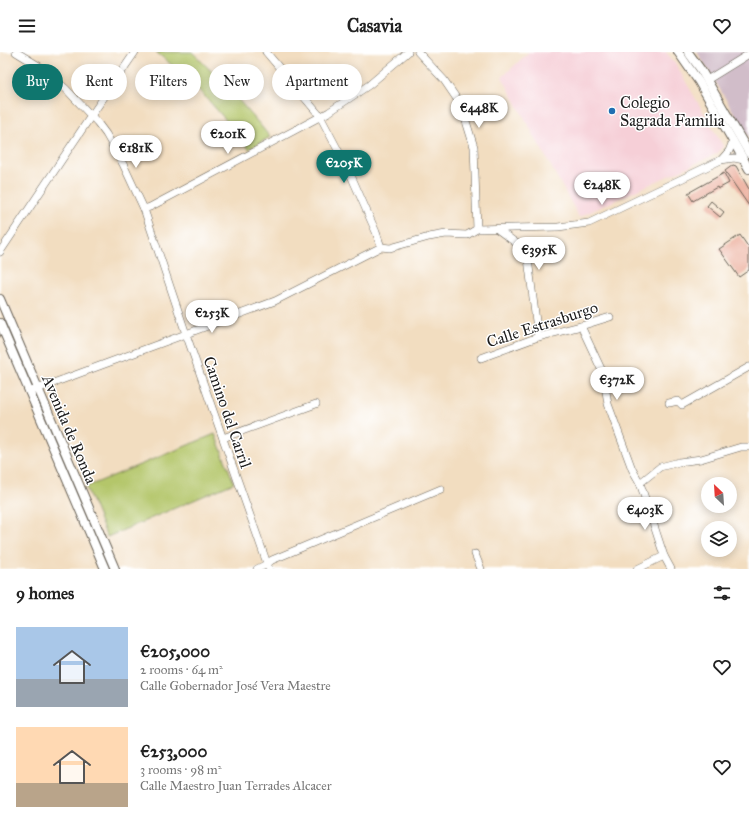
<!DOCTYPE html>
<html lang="en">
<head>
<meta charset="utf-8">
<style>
	body { margin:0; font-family:"IM FELL Great Primer",serif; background:#f6f6f6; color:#222; height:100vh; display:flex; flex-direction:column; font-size:15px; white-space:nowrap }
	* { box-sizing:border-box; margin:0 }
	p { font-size:13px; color:#767676 }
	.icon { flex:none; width:22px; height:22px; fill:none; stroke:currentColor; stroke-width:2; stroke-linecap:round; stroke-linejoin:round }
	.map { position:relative; height:517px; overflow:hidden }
	.panel { display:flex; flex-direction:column; background:#fff; flex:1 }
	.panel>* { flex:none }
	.guide { position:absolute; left:12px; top:12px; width:400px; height:36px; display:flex; gap:8px }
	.needle { width:26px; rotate:335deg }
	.buttons { position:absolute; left:701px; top:425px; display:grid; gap:8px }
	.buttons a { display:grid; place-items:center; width:36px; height:36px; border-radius:50%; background:#fff; box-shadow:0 2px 10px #0003; font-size:20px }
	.price { position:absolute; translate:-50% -34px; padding:0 9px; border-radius:14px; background:#fff; color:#222; font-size:13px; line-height:26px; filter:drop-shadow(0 1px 2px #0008) }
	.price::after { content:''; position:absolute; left:50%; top:24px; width:12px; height:9px; margin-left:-6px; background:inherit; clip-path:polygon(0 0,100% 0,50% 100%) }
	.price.current { background:#0f766e; color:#fff }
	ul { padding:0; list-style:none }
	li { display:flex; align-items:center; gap:12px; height:100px; padding:0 16px }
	li span { display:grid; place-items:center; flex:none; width:112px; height:80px; border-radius:0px; color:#555 }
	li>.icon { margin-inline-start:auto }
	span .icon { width:48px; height:48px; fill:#fffc; stroke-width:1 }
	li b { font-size:17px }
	h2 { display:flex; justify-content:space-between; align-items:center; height:48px; padding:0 16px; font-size:17px }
	.tag { padding:0 14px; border-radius:18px; background:#fff; box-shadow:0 2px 10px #0003; font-size:14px; line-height:36px }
	.tag.current { background:#0f766e; color:#fff }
	header { display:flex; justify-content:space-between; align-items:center; height:52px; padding:0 16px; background:#fff; font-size:18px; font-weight:700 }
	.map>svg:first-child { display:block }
	.built { fill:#f6cfd7 }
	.industrial { fill:#d1bdc9 }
	.green { fill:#b4c66a; stroke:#687143 }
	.building { fill:#e89f89 }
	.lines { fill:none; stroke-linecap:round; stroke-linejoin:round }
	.minor-casing { stroke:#676055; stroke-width:8 }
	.tertiary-casing { stroke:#676055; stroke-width:10 }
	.minor { stroke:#fff; stroke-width:7 }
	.tertiary { stroke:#fff; stroke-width:8 }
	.poi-dot { fill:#1f6fb2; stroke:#fff; stroke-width:1.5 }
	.labels { text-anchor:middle; stroke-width:3; stroke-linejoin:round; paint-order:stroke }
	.poi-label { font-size:16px; fill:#1c1c1c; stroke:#fff; text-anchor:start }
	.street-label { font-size:16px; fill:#1c1c1c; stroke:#fff }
</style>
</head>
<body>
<header><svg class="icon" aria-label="menu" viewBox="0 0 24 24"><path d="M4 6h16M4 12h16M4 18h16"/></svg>Casavia<svg class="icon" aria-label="heart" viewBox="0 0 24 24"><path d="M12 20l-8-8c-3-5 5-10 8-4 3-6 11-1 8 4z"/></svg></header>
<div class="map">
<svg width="749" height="517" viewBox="0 0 749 517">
	<rect width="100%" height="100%" fill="#fff"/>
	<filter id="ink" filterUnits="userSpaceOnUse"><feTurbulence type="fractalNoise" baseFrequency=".025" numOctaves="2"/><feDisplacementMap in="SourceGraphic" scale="8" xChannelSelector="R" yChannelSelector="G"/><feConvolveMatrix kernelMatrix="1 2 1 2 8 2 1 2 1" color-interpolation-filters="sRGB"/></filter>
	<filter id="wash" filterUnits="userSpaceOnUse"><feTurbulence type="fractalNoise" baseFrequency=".012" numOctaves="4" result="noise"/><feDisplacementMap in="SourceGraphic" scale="16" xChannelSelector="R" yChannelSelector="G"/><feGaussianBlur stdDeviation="0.9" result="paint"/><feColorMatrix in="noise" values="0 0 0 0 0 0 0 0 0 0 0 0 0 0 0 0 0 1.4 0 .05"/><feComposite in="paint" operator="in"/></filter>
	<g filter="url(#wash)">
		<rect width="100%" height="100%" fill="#f2ddc0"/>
		<polygon class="built" points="529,0 666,0 675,11 723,94 718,101 579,165 502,25"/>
		<polygon class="industrial" points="697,0 749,0 749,86 710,21"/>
		<g class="green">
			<path d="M 156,0 L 192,0 C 220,27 246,55 270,85 L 249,97 C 233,76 216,56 198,37 C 185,24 171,12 156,0 Z"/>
			<polygon points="215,382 234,431 107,485 86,435"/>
		</g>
		<g id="blocks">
			<g class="building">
				<polygon points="733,113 736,114 749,137 749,154 725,119"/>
				<polygon points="724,121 729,131 718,137 717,135 693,149 688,141"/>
				<polygon points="711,149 724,160 720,165 707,154"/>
				<polygon points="740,183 749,196 749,218 739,225 719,197"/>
			</g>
		</g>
	</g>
	<g filter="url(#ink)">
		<use href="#blocks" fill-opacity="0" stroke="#676055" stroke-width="1"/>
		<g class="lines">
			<defs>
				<g id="minor">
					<polyline points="16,0 42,16 66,37 97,70 106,82 123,112 144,157 186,282 269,517"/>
					<polyline points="266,0 320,64 349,119 376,180 381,195"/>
					<polyline points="418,0 444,28 461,53 474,95 477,177"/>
					<polyline points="707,28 749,2"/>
					<polyline points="721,108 729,99 733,89"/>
					<polyline points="144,157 150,155 329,60 369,33 408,0"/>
					<polyline points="497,177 527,199 538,285"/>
					<polyline points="0,200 91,64 135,0"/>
					<polyline points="581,274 602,319 604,327 608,352 632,417 640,431 664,504 671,517"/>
					<polyline points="481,306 538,285 581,274 610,265"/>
					<polyline points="29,340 275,249 381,195 390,196 429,185 446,182 467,183 477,177 558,175 589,171 721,108 734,106 744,108"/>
					<polyline points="669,351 678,349 682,353 749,315"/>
					<polyline points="223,386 316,352"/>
					<polyline points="640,431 660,415 679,410 701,407 741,395 749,395"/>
					<polyline points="475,502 481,517"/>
					<polyline points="257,517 267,512 272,508 441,437"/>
					<polyline points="637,517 664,504"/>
				</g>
				<g id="tertiary">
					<polyline points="678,0 699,30 749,117"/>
					<polyline points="688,0 701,18 749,101"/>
					<polyline points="0,247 115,517"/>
					<polyline points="0,271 105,517"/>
				</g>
			</defs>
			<use href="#minor" class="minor-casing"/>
			<use href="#tertiary" class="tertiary-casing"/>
			<use href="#minor" class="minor"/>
			<use href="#tertiary" class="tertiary"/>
		</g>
	</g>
	<circle class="poi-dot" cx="612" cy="59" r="4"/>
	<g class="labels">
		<g class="poi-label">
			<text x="620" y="56">Colegio<tspan x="620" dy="18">Sagrada Familia</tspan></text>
		</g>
		<g class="street-label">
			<text transform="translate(542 272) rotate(-18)" y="6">Calle Estrasburgo</text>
			<text transform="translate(228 360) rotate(71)" y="6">Camino del Carril</text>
			<text transform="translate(70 377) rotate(67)" y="6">Avenida de Ronda</text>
		</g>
	</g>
</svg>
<div class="buttons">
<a><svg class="needle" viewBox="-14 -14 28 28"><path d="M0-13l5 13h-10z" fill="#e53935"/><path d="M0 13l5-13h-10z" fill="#767676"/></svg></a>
<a><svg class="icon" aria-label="layers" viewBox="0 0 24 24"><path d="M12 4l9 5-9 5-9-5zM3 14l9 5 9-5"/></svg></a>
</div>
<b class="price" style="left:479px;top:77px">€448K</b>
<b class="price" style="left:228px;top:103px">€201K</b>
<b class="price" style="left:136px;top:117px">€181K</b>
<b class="price current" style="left:344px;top:132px">€205K</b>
<b class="price" style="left:602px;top:154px">€248K</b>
<b class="price" style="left:539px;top:219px">€395K</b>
<b class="price" style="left:212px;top:282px">€253K</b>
<b class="price" style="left:617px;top:349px">€372K</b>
<b class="price" style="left:645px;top:479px">€403K</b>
<div class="guide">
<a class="tag current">Buy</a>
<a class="tag">Rent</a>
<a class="tag">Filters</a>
<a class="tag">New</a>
<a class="tag">Apartment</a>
</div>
</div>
<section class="panel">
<h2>9 homes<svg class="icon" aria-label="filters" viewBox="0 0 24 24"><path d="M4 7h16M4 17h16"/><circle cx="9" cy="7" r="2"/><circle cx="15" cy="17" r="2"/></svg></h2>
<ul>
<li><span style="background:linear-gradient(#a9c7e8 65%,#9aa5b1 0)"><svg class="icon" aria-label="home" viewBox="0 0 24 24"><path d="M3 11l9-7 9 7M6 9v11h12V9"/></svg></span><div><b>€205,000</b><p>2 rooms · 64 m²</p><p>Calle Gobernador José Vera Maestre</p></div><svg class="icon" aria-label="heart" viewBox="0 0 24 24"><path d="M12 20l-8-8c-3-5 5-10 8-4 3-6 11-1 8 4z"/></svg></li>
<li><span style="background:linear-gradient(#ffd9b3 70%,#b9a48a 0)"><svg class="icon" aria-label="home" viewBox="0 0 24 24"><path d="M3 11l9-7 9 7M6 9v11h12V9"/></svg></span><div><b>€253,000</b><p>3 rooms · 98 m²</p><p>Calle Maestro Juan Terrades Alcacer</p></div><svg class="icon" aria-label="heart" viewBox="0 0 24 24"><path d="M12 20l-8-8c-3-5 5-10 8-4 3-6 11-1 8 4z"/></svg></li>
</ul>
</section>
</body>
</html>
